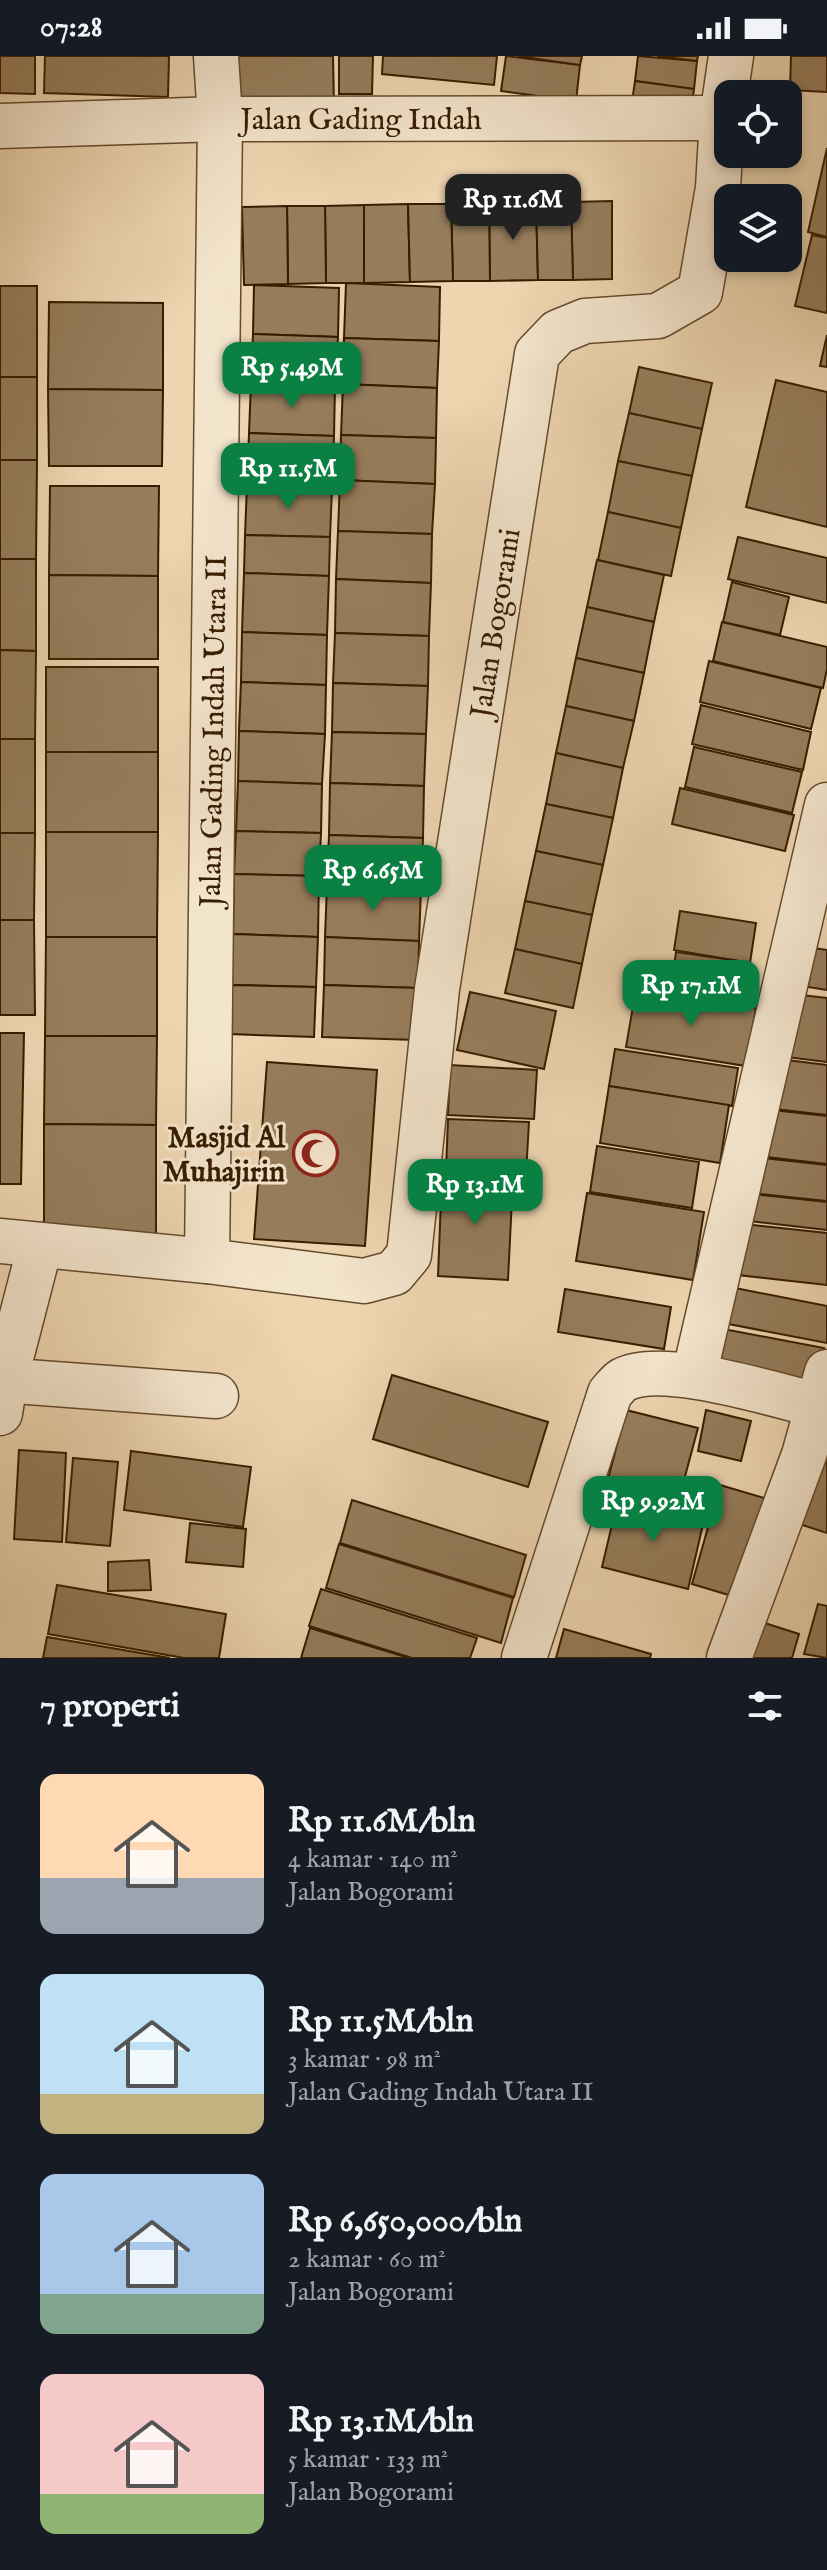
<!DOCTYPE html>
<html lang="id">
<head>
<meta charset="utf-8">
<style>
	body { margin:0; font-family:"IM FELL English",serif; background:#242831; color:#f1f3f6; height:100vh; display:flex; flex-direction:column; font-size:30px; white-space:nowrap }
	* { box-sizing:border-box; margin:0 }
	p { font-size:26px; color:#9ea1a6 }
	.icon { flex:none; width:44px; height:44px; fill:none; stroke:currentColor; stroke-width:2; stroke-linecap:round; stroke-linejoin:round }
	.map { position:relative; height:1602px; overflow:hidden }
	.details { display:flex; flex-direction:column; background:#171b24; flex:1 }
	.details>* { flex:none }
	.controls { position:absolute; left:714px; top:24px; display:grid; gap:16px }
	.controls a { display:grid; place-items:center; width:88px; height:88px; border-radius:16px; background:#171b24; box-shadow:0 4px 12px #0003; font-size:40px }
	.price { position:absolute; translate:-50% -68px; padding:0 18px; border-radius:16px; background:#0b8043; color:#fff; font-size:26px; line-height:52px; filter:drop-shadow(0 2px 4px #0008) }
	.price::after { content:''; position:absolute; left:50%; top:48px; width:24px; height:18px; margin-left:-12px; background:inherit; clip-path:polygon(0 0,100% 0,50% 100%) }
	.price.selected { background:#222; color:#fff }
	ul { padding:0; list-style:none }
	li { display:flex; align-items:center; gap:24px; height:200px; padding:0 40px }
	li span { display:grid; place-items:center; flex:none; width:224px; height:160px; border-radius:16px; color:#555 }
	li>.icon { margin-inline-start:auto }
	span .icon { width:96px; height:96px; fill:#fffc; stroke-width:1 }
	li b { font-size:34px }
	h2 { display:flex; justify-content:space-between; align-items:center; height:96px; padding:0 40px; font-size:34px }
	.status { display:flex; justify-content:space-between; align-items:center; height:56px; padding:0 40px; background:#171b24; direction:ltr }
	.status svg { height:22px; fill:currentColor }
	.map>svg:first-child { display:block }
	.building { fill:#967d5c; stroke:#371d00; stroke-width:2 }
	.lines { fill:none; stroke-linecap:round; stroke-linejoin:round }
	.minor-casing { stroke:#644b2c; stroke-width:47 }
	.minor { stroke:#f3e4cc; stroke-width:44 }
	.labels { text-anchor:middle; stroke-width:6; stroke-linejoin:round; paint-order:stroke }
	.street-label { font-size:30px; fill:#371d00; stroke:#f3e4cc }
	.poi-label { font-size:30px; font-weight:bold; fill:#371d00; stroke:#f3e4cc; text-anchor:end }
</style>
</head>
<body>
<div class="status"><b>07:28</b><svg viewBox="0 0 49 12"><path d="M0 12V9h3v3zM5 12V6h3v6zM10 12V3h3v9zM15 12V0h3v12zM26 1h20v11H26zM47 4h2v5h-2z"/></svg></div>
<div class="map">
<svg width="827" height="1602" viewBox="0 0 827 1602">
	<rect width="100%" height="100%" fill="#edd5b0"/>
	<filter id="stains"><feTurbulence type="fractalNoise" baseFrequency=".0025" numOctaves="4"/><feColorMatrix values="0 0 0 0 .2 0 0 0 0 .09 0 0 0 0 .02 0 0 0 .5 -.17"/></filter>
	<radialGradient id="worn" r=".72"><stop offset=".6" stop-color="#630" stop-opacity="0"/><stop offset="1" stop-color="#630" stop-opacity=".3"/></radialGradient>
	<g class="building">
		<polygon points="0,0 35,0 35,38 0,37"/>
		<polygon points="45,0 169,0 168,41 44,37"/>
		<polygon points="235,0 333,0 334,50 235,50"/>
		<polygon points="339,0 373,0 372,38 339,38"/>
		<polygon points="383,0 497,0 494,29 382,18"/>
		<polygon points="506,0 580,9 576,45 501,35"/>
		<polygon points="517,0 582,0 580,9"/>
		<polygon points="638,0 697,5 694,33 635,25"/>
		<polygon points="657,0 698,0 697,5"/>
		<polygon points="791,0 827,0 827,36 790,34"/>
		<polygon points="635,25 694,33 690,60 631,53"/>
		<polygon points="827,92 827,181 808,176"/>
		<polygon points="612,145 612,223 573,224 571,146"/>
		<polygon points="536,146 538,224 490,225 489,147"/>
		<polygon points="536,146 571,146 573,224 538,224"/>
		<polygon points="489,147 490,225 453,225 451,148"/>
		<polygon points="408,148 410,226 364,227 364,149"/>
		<polygon points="408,148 451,148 453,225 410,226"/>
		<polygon points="364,149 364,227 326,227 325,150"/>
		<polygon points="287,150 325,150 326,227 288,228"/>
		<polygon points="287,150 288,228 244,229 242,151"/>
		<polygon points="812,179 827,182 827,257 795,250"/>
		<polygon points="346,227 440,231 439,285 344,282"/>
		<polygon points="254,229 339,232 338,281 253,278"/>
		<rect x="0" y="230" width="37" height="91"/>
		<polygon points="49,246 163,247 163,334 48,333"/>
		<polygon points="253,278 338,281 335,330 251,327"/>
		<polygon points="827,279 827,311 820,310"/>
		<polygon points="344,282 439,285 437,332 343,328"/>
		<polygon points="639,311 712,327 702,373 629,357"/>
		<rect x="0" y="321" width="37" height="83"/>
		<polygon points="776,324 827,336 827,471 746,451"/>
		<polygon points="251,327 335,330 334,380 249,377"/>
		<polygon points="343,328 437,332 436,382 341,379"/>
		<polygon points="48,333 163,334 162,410 49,410"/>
		<polygon points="629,357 702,373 692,420 618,405"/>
		<polygon points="249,377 334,380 332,432 247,429"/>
		<polygon points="341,379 436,382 435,428 340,424"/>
		<polygon points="0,404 37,404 36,503 0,503"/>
		<polygon points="618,405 692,420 681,472 608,456"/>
		<polygon points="340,424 435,428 432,478 338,475"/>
		<polygon points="247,429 332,432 330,481 245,479"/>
		<polygon points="50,430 159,430 158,520 49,519"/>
		<polygon points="608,456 681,472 671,520 598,504"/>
		<polygon points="338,475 432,478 431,527 336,523"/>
		<polygon points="245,479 330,481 329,520 244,517"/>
		<polygon points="738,481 827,502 827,547 728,523"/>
		<polygon points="0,503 36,503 36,595 0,594"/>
		<polygon points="597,504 664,519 654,566 587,551"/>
		<polygon points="244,517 329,520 327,579 242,576"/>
		<polygon points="49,519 158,520 158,603 49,603"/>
		<polygon points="336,523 431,527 429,580 335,577"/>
		<polygon points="732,526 789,541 780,579 723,566"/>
		<polygon points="587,551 654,566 644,617 576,602"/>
		<polygon points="722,566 827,591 827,613 823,632 713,605"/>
		<polygon points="242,576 327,579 326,629 241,626"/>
		<polygon points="335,577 429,580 428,630 333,627"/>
		<polygon points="0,594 36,595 35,683 0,683"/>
		<polygon points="576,602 644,617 634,665 566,650"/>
		<polygon points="709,605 821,632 811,673 700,646"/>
		<rect x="46" y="611" width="112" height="85"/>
		<polygon points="241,626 326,629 325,678 239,675"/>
		<polygon points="333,627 428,630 426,678 332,676"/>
		<polygon points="701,649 811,676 803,714 692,688"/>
		<polygon points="566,650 634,665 623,712 556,697"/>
		<polygon points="239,675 325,678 322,728 238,725"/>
		<polygon points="332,676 426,678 424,730 330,727"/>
		<rect x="0" y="683" width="35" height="94"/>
		<polygon points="694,691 802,716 792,757 685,731"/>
		<rect x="46" y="696" width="112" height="80"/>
		<polygon points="556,697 623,712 613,762 546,748"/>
		<polygon points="238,725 322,728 321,777 236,775"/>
		<polygon points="330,727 424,730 423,782 329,779"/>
		<polygon points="680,732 794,759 785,795 672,768"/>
		<polygon points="546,748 613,762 603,809 536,795"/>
		<polygon points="236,775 321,777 319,820 234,818"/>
		<polygon points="46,776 158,776 157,881 46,881"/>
		<polygon points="0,777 35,777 34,864 0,864"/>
		<polygon points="329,779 423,782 421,832 327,829"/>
		<polygon points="536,795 603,809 592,859 525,845"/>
		<polygon points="234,818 319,820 318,881 233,878"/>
		<polygon points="327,829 421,832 419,885 325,881"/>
		<polygon points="525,845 592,859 582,908 515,893"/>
		<polygon points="680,855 756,867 750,907 674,894"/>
		<polygon points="0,864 34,864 35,959 0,959"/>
		<polygon points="233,878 318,881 316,931 231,929"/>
		<polygon points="46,881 157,881 157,980 45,980"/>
		<polygon points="325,881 419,885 418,932 324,929"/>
		<polygon points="814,892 827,894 827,934 808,931"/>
		<polygon points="515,893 582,908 573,952 505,937"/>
		<polygon points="676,896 746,906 739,946 671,935"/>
		<polygon points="231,929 316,931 314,981 229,978"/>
		<polygon points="324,929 418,932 416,984 322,981"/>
		<polygon points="636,933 756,952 746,1010 626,991"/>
		<polygon points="470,936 556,955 544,1013 457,994"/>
		<polygon points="793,938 827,942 827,1006 786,1001"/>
		<polygon points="0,977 24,977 21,1128 0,1128"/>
		<polygon points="45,980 157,980 156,1069 44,1068"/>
		<polygon points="615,993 738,1012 732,1050 609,1030"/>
		<polygon points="779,1003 827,1009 827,1059 774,1053"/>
		<polygon points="267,1006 377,1014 365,1190 254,1183"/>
		<polygon points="450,1009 537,1014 534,1063 448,1059"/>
		<polygon points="609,1030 729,1049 720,1107 600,1087"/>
		<polygon points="772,1054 827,1060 827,1108 766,1101"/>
		<polygon points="448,1063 529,1066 526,1119 446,1115"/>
		<polygon points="44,1068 156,1069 156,1182 44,1181"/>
		<polygon points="597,1090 699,1106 692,1152 590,1136"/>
		<polygon points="763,1102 827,1109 827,1145 760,1138"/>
		<polygon points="442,1118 513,1122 508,1224 438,1220"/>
		<polygon points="587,1137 704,1156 693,1224 576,1205"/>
		<polygon points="753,1138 827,1146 827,1174 750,1165"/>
		<polygon points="744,1168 827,1177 827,1229 738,1219"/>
		<polygon points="730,1231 827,1250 827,1287 723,1267"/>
		<polygon points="565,1233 671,1251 664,1293 558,1276"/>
		<polygon points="718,1272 824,1292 816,1339 710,1319"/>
		<polygon points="392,1319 548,1366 528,1431 373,1383"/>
		<polygon points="626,1354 698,1372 676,1454 605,1435"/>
		<polygon points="706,1354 751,1365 741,1405 698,1395"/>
		<polygon points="827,1372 827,1477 793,1466"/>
		<polygon points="19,1394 66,1397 62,1486 14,1483"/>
		<polygon points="131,1395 251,1411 243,1471 124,1454"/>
		<polygon points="73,1402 118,1406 110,1490 66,1486"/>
		<polygon points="720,1429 771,1444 742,1543 692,1528"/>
		<polygon points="618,1443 704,1464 688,1533 602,1511"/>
		<polygon points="352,1444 526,1499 514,1541 340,1487"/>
		<polygon points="190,1467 246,1473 243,1511 186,1506"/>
		<polygon points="339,1488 513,1542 501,1587 326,1532"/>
		<polygon points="149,1504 151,1534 108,1535 108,1506"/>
		<polygon points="57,1529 226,1558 219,1602 184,1602 48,1578"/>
		<polygon points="321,1533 477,1582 470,1602 412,1602 309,1570"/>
		<polygon points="818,1548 827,1550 827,1602 804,1598"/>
		<polygon points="749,1562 799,1578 792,1602 736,1602"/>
		<polygon points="310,1572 409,1602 301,1602"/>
		<polygon points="564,1573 651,1598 650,1602 556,1602"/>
		<polygon points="47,1581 170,1602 43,1602"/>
	</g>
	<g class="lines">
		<defs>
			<g id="minor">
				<polyline points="0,70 220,63 722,62"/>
				<polyline points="0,1185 207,1205 364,1225 394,1217 409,1199 437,933 537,298 558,276 585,265 658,260 700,236 718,132 722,62 731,0"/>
				<polyline points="207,1205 220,63 216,0"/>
				<polyline points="694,1320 827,749"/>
				<polyline points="0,1324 216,1340"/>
				<polyline points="0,1357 5,1325 40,1190"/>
				<path d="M 524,1602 L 610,1337 C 614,1333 618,1327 623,1324 C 662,1303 774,1339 817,1349"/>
				<polyline points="729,1602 804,1399 827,1316"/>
			</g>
		</defs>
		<use href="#minor" class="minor-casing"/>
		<use href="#minor" class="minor"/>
	</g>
	<defs>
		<symbol id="mosque-ring" viewBox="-11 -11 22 22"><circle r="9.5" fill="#f3e4cc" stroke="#8f2418" stroke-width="1.5"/><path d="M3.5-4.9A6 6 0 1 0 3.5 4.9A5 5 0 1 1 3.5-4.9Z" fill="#8f2418"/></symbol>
	</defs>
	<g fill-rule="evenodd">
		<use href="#mosque-ring" x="290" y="1072" width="51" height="51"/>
	</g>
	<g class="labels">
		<g class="street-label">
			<text x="361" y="73">Jalan Gading Indah</text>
			<text transform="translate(495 567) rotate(-81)" y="10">Jalan Bogorami</text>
			<text transform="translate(213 675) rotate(-89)" y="10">Jalan Gading Indah Utara II</text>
		</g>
		<g class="poi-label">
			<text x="285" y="1091">Masjid Al<tspan x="285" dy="34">Muhajirin</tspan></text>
		</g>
	</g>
	<rect width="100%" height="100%" filter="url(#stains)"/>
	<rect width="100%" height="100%" fill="url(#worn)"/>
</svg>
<div class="controls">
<a><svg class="icon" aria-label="locate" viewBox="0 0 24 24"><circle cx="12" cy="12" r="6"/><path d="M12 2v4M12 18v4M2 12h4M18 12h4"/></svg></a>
<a><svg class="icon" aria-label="layers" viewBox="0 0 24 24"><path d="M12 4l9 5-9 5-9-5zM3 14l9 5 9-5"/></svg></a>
</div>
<b class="price selected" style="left:513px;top:186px">Rp 11.6M</b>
<b class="price" style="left:292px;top:354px">Rp 5.49M</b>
<b class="price" style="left:288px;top:455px">Rp 11.5M</b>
<b class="price" style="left:373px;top:857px">Rp 6.65M</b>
<b class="price" style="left:691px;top:972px">Rp 17.1M</b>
<b class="price" style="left:475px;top:1171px">Rp 13.1M</b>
<b class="price" style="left:653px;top:1488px">Rp 9.92M</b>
</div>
<section class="details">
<h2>7 properti<svg class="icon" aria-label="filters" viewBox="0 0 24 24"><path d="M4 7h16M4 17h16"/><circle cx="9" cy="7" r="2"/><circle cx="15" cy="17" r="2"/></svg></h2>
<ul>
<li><span style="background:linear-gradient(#ffd9b3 65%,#9aa5b1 0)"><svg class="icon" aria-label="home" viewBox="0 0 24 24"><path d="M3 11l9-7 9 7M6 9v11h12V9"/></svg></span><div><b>Rp 11.6M/bln</b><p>4 kamar · 140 m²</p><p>Jalan Bogorami</p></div></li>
<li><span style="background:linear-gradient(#bfe0f5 75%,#c2b280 0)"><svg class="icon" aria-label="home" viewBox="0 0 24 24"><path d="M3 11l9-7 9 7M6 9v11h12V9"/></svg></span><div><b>Rp 11.5M/bln</b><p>3 kamar · 98 m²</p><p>Jalan Gading Indah Utara II</p></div></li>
<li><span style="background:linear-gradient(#a9c7e8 75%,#7fa58c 0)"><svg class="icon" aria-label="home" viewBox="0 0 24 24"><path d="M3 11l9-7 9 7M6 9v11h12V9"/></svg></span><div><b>Rp 6,650,000/bln</b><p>2 kamar · 60 m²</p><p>Jalan Bogorami</p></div></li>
<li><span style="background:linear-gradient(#f6c9c9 75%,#8fb573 0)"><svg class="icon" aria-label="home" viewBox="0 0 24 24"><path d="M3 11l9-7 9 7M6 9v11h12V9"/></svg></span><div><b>Rp 13.1M/bln</b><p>5 kamar · 133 m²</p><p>Jalan Bogorami</p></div></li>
</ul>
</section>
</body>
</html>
